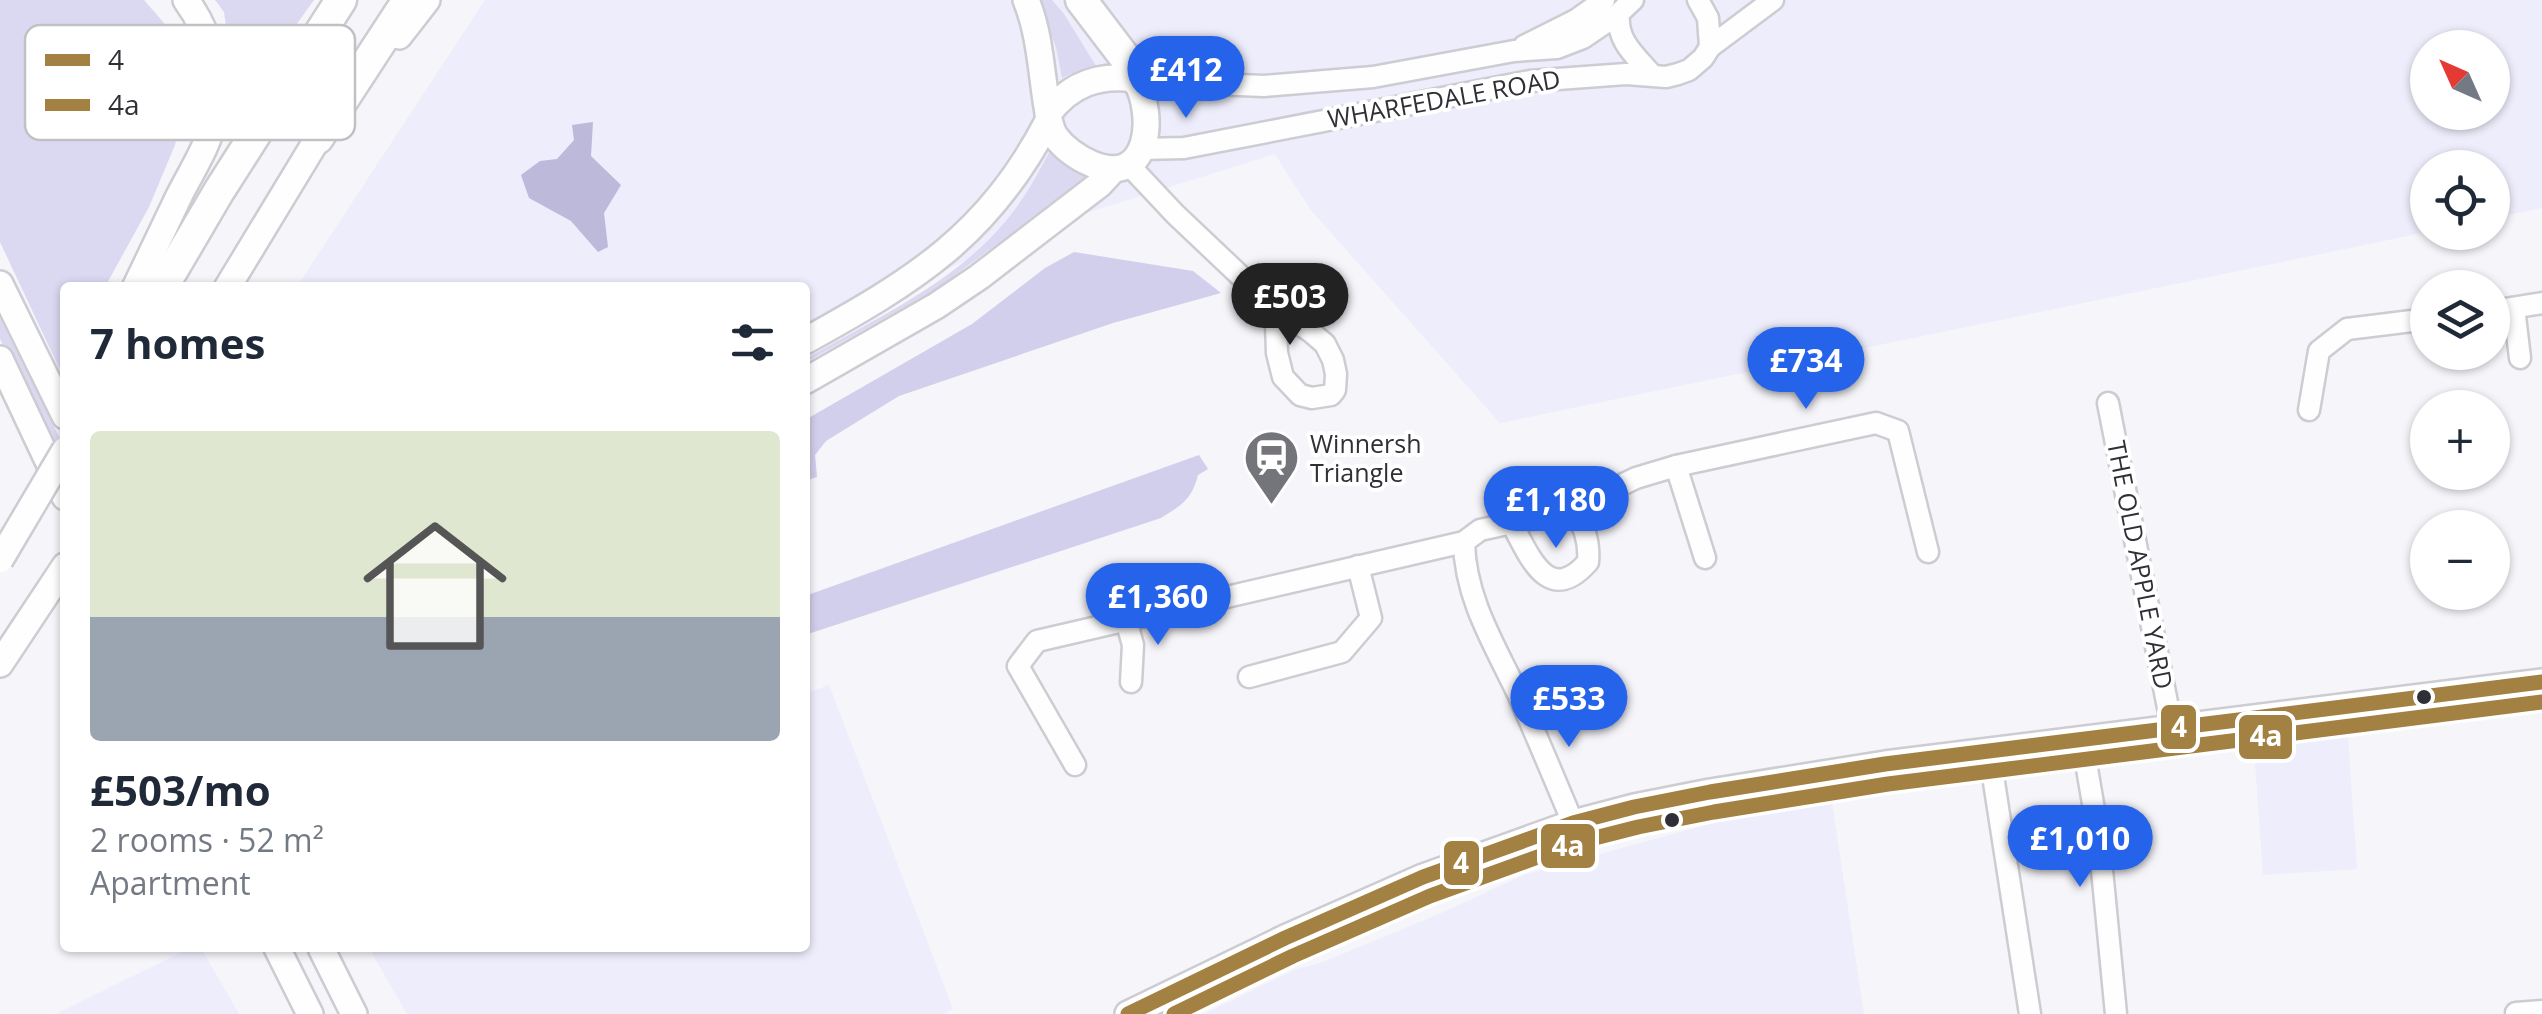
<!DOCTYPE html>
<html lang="en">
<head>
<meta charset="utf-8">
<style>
	body { margin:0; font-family:"Open Sans",sans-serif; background:#f6f6f7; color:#1f2937; height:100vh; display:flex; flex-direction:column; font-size:38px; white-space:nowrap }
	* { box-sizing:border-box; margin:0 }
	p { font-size:32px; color:#747a83 }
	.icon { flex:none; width:55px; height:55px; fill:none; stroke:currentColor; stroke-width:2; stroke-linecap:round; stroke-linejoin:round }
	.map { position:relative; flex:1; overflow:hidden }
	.sheet { position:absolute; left:60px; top:282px; width:750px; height:670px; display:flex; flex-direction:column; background:#fff; border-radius:10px; box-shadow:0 2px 8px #0004 }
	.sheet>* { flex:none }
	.needle { width:65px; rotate:315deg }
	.tools { position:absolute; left:2410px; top:30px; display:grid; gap:20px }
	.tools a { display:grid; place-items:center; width:100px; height:100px; border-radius:50%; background:#fff; box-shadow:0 2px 8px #0004; font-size:50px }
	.price { position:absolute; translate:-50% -85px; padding:0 22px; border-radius:35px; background:#2563eb; color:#fff; font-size:32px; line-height:65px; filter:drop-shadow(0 2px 5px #0008) }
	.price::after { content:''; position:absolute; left:50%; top:60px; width:30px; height:22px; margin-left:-15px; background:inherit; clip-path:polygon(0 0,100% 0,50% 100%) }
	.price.current { background:#222; color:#fff }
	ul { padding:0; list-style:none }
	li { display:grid; align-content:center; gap:20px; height:530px; padding:0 30px }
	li+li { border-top:2px solid #e0e1e3 }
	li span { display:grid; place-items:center; height:310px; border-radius:10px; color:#555 }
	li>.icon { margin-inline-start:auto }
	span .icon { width:180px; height:180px; fill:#fffc; stroke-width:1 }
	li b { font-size:42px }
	h2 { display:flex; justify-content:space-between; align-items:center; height:120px; padding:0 30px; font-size:42px }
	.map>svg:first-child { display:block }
	.built { fill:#ededfc; fill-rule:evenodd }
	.green { fill:#dbd9f2 }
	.forest { fill:#d1cfeb }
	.water { fill:#bcb9db }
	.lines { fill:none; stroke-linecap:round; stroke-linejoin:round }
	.minor-casing { stroke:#ccccd2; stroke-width:25 }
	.major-casing { stroke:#ccccd2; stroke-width:30 }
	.highway-casing { stroke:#ccccd2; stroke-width:35 }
	.minor { stroke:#fefefe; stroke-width:20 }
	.major { stroke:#fefefe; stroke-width:25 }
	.highway { stroke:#fefefe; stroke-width:30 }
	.major-bridge-casing { stroke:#ccccd2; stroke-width:30; stroke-linecap:butt }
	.major-bridge { stroke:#fefefe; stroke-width:25 }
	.bus-1-casing { stroke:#fff; stroke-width:22 }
	.bus-2-casing { stroke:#fff; stroke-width:22 }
	.bus-1 { stroke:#a38142; stroke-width:15 }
	.bus-2 { stroke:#a38142; stroke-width:15 }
	.bus-dot { fill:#2f2f37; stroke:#fff; stroke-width:4 }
	.labels { text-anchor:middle; stroke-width:8; stroke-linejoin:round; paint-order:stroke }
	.street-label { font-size:25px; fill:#2f2f37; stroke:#fff }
	.poi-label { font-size:25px; fill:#2f2f37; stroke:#fff; text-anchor:start }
	.key { fill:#fff; stroke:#c1c1c3; stroke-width:2.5 }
	.key-label { font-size:28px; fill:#2f2f37 }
	.line-badge { stroke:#fff; stroke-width:4 }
	.badge-label { font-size:28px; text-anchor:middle; font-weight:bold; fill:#fff }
</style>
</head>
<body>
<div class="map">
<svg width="2542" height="1014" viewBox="0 0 2542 1014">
	<rect width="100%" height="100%" fill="#f5f5fa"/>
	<g class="built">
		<path d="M 485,0 L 2542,0 L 2542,208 L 2493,218 L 2492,168 L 2428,168 L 2427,232 L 1500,423 L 1310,209 L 1275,154 L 1028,231 L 805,337 L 805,288 L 296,288 ZM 2428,48 L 2492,48 L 2492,112 L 2428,112 Z"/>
		<polygon points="829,685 953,1009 943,1014 407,1014 369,948 805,948 805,694"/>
		<polygon points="2348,736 2357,869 2263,875 2254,749"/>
		<polygon points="1832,803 1864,1014 1204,1014 1294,970 1323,962 1439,914 1524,875 1735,817"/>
		<polygon points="190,948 201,948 239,1014 56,1014"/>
	</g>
	<g class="green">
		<polygon points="0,0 144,0 164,23 179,55 188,96 175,145 149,207 105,287 65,288 65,360 60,370 0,242"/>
		<polygon points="215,0 314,0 238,106 224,12"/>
		<polygon points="1038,0 1052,0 1064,14 1096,66 1083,68 1062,78 1056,47"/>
		<path d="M 1051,149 L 1074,169 L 1094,173 L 936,289 L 805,363 L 805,359 C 874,319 953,284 1005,222 C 1024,200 1037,175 1051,149 Z"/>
		<polygon points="0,318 65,449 65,473 0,339"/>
	</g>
	<g class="forest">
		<polygon points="1074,252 1193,271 1221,293 1113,323 899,396 826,441 815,455 817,477 805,481 805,420 972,324 1045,268"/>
		<path d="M 1199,455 L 1208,469 L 1198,475 C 1192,499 1182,505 1161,518 L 805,635 L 805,596 Z"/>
	</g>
	<polygon class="water" points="593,122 591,156 621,185 604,213 608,247 598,252 571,221 529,198 521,175 540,161 557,159 574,140 572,125"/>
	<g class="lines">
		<defs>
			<g id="minor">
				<path d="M 1633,0 L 1619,13 C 1616,41 1635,55 1652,75"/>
				<polyline points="1524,46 1576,20 1604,0"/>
				<polyline points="1710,47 1773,0"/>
				<polyline points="1137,81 1264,86 1373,77 1514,51 1557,48 1583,38 1617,15"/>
				<polyline points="1141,149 1184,148 1530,81 1626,74 1666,77 1678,74 1689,70 1703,58 1710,47 1708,18 1698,0"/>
				<polyline points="1128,164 1175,214 1270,304 1311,332 1325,344 1333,360 1336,374 1335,390 1331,395 1312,398 1300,395 1283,377 1277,353 1276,324 1270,304"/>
				<polyline points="2514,308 2520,358"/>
				<polyline points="2492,311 2542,303"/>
				<polyline points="2108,403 2172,728"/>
				<polyline points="2309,410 2319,351 2347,329 2428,319"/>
				<polyline points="1676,466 1705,558"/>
				<path d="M 1512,524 C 1529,555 1548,607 1588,562 C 1590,540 1583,525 1573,507"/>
				<path d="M 1464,542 C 1465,598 1494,644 1518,694 C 1537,737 1555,780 1573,823"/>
				<polyline points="1126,620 1133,645 1131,682"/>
				<polyline points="1249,677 1342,652 1371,618 1358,566"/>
				<polyline points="2082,739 2099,839 2116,1014"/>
				<polyline points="1989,750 2030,1014"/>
				<polyline points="1075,765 1018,666 1037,641 1464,542 1480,530 1552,514 1586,502 1636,478 1676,466 1876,423 1898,431 1928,552"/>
				<polyline points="2516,1013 2542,1011"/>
			</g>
			<g id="major">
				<path d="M 1026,0 C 1040,34 1041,71 1047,107 C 1049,118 1049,126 1055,136 C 1064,148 1078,158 1092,164 C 1150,188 1156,115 1135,79 C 1099,74 1070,84 1048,114"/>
				<polyline points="399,36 427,0"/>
				<polyline points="0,284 65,416"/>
				<path d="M 135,288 C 150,257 164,227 179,196 C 191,172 209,145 214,118 C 221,76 211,34 186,0"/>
				<polyline points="227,288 318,138 331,123"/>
				<path d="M 805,341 C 915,280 988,236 1048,121"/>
				<polyline points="0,359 65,497"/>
				<polyline points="805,381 936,306 979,277 1100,184 1113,170"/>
				<polyline points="0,664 65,566"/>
				<polyline points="277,948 310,1014"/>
				<polyline points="321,948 354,1014"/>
				<polyline points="1128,1014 1285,938 1423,877 1573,823 1634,807 1710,792 1885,764 2542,682"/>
			</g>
			<g id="highway">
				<polyline points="1081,0 1126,59 1135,79"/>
				<polyline points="318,138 408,0"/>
				<polyline points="162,288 219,191 341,0"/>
			</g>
		</defs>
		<use href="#minor" class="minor-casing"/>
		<use href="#major" class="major-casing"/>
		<use href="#highway" class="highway-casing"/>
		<use href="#minor" class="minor"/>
		<use href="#major" class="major"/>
		<use href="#highway" class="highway"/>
		<defs>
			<polyline id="major-bridge" points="0,560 65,450"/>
		</defs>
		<use href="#major-bridge" class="major-bridge-casing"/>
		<use href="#major-bridge" class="major-bridge"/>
		<defs>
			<polyline id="bus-1" points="1128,1014 1285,938 1423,877 1573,823 1634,807 1710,792 1885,764 2542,682"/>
			<polyline id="bus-2" points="1174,1014 1293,956 1430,896 1579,842 1638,827 1714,812 1888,784 2542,702"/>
		</defs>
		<use href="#bus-1" class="bus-1-casing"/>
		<use href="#bus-2" class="bus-2-casing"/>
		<use href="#bus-1" class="bus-1"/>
		<use href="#bus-2" class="bus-2"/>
	</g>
	<defs>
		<symbol id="station-pin" viewBox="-11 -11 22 30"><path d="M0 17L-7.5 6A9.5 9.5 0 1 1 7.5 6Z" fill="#74747b" stroke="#fff"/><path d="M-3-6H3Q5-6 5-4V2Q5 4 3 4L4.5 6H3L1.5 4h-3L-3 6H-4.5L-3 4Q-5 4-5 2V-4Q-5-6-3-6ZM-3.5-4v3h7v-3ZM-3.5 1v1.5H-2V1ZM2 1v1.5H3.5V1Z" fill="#fff"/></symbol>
	</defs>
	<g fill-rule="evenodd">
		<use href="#station-pin" x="1240" y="426" width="63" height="86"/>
	</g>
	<g class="bus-dot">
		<circle cx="2424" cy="697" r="9"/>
		<circle cx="1672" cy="820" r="9"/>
	</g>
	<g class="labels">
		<g class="street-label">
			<text transform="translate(1444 99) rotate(-10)" y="9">WHARFEDALE ROAD</text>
			<text transform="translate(2140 565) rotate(79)" y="9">THE OLD APPLE YARD</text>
		</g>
		<g class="poi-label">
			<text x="1310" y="453">Winnersh<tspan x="1310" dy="29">Triangle</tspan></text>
		</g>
	</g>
	<rect x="25" y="25" width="330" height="115" rx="15" class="key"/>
	<rect x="45" y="54" width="45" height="12" fill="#a38142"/>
	<rect x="45" y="99" width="45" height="12" fill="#a38142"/>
	<g class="key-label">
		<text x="108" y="70">4</text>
		<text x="108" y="115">4a</text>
	</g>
	<g class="line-badge">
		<rect x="2159" y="703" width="39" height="48" rx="10" fill="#a38142"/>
		<rect x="2237" y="713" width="57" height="48" rx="10" fill="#a38142"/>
		<rect x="1539" y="822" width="58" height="48" rx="10" fill="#a38142"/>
		<rect x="1442" y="839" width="39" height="48" rx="10" fill="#a38142"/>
	</g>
	<g class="badge-label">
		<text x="2179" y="737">4</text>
		<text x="2266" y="746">4a</text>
		<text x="1568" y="856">4a</text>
		<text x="1461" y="873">4</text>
	</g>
</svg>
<div class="tools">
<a><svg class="needle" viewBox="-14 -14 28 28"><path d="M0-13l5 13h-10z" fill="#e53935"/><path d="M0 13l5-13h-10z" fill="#747a83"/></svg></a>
<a><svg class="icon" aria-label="locate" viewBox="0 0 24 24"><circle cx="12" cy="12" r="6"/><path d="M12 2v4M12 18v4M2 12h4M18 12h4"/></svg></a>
<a><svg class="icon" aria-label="layers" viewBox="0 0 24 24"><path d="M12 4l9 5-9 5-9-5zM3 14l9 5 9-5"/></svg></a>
<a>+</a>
<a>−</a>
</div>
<b class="price" style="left:1186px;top:121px">£412</b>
<b class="price current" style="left:1290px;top:348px">£503</b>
<b class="price" style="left:1806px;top:412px">£734</b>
<b class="price" style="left:1556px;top:551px">£1,180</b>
<b class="price" style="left:1158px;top:648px">£1,360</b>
<b class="price" style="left:1569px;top:750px">£533</b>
<b class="price" style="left:2080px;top:890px">£1,010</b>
<section class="sheet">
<h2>7 homes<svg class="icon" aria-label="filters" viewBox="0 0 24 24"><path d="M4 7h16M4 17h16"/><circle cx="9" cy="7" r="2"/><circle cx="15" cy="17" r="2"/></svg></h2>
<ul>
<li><span style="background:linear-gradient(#dfe7d0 60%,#9aa5b1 0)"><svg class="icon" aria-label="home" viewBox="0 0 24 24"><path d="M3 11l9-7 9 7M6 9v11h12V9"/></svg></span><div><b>£503/mo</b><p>2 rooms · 52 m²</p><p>Apartment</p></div></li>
</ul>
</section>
</div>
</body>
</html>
